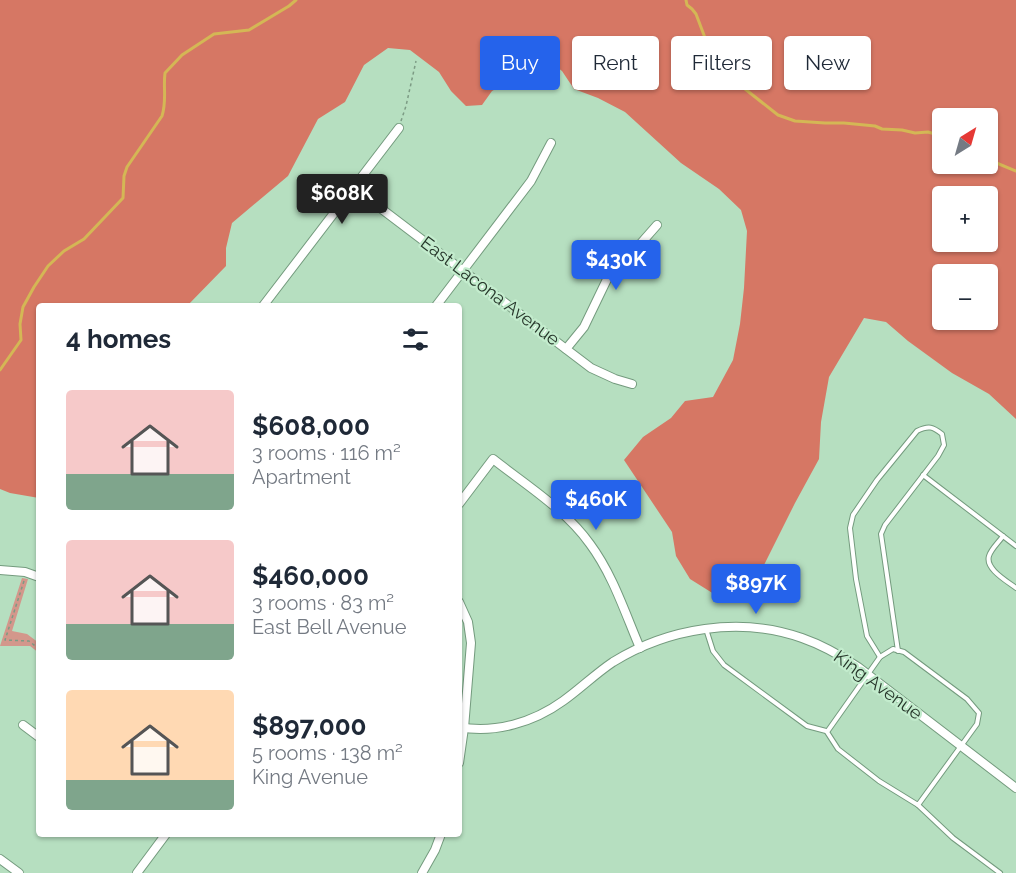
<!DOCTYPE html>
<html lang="en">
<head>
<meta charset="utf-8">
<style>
	body { margin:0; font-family:Raleway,sans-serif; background:#f6f6f7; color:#1f2937; height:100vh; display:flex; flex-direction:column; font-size:22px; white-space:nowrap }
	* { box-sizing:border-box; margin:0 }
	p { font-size:20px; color:#747a83 }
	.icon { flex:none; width:33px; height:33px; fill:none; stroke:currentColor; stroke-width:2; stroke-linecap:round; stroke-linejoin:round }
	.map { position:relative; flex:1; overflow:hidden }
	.drawer { position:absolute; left:36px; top:303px; width:426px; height:534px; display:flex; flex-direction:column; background:#fff; border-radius:6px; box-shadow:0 2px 4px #0004 }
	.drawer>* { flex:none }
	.guide { position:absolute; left:480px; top:36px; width:446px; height:54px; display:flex; gap:12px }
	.needle { width:39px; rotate:37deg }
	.buttons { position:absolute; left:932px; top:108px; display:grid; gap:12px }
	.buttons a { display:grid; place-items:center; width:66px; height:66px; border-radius:6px; background:#fff; box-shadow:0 2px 4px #0004; font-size:30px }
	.price { position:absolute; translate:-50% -51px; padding:0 14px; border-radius:6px; background:#2563eb; color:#fff; font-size:20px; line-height:39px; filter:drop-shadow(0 2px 3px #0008) }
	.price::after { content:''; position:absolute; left:50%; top:36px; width:18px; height:14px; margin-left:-9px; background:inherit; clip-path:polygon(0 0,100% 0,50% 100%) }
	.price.active { background:#222; color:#fff }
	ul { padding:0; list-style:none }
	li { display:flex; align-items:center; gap:18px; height:150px; padding:0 30px }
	li span { display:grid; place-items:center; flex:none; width:168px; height:120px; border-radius:6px; color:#555 }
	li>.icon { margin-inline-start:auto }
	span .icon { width:72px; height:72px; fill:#fffc; stroke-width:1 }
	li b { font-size:26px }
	h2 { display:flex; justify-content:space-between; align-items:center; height:72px; padding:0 30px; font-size:26px }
	.tag { padding:0 21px; border-radius:6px; background:#fff; box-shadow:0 2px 4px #0004; font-size:21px; line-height:54px }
	.tag.active { background:#2563eb; color:#fff }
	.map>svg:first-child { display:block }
	.green { fill:#d3978b }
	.forest { fill:#d67764; fill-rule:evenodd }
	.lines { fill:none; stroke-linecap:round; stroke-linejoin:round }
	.stream { stroke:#d4b755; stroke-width:3 }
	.lane-casing { stroke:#749b7e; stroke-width:6 }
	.street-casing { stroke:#749b7e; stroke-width:10 }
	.path { stroke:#7c9b84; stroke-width:1.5; stroke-dasharray:3 3; stroke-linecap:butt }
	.lane { stroke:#fff; stroke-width:4 }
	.street { stroke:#fff; stroke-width:8 }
	.labels { text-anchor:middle; stroke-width:4.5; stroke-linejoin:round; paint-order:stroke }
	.street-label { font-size:18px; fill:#27372b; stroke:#c3eccd }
</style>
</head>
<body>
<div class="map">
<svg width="1016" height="873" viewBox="0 0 1016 873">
	<rect width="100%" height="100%" fill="#b6dfc0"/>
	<polygon class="green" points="22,578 28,579 12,631 27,634 39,643 39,653 30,646 0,646"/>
	<path class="forest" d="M 0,0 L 1016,0 L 1016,419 L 989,394 L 952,373 L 908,341 L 886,322 L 864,318 L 829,377 L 821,422 L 819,459 L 795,503 L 750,593 L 722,599 L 690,579 L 676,556 L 672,532 L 624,460 L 643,437 L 671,418 L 685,401 L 713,397 L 733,360 L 740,324 L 744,288 L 747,231 L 741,210 L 719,189 L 681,163 L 625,112 L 598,98 L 574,89 L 562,71 L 549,61 L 529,63 L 517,77 L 492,91 L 482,105 L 466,106 L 451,91 L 439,72 L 410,50 L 388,48 L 364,65 L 345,102 L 318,119 L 288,176 L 232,223 L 226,248 L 226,266 L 187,306 L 39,306 L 39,498 L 10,493 L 0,489 ZM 942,118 L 987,118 L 987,164 L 942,164 ZM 942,196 L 987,196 L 987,242 L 942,242 ZM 942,274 L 987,274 L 987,320 L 942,320 Z"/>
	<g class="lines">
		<g class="stream">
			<polyline points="686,0 687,5 692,9 696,14 707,43 723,60 730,68 731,74 745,89 778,115 795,121 825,123 844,123 875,126 882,129 902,130 915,133 928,132 942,136"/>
			<polyline points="987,159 1016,171"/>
			<path d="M 0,370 L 21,340 L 20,324 L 23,307 L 34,287 L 48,266 L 64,251 L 84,239 L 123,198 L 124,176 L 127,167 L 162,116 C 167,100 163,88 165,73 L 182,55 L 214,34 L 249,30 L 289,6 L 296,0"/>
		</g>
		<defs>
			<g id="lane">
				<polyline points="923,475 1016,546"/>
				<path d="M 1003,536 C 999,542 991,549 989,556 C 985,569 1007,581 1016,588"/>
				<polyline points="706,629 713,651 724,665 807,726 826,731"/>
				<polygon points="893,649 904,652 967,699 979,713 977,724 918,805 879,781 838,749 827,732 880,657"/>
				<path d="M 880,657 L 867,636 L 856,579 L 850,528 L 853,515 L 877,480 L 917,431 C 929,425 933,427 942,434 L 944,445 L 938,456 L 885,525 L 881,534 L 898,651"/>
				<polyline points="918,805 953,838 1000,873"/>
			</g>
			<g id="street">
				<polyline points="354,188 591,368 615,379 632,384"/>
				<polyline points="263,306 399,128"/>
				<polyline points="436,306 531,181 551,143"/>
				<polyline points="566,349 584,327 611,271 635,250 657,225"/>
				<path d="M 459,504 L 493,459 C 526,485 565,509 590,544 C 613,575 625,613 640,648"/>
				<polyline points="0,570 25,572 39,577"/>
				<polyline points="459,602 468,622 471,643 464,728 459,763"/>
				<polyline points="23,725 39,737"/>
				<path d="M 459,727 C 495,734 534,722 563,701 C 580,689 595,674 613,662 C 668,628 740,616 802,638 C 822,645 840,655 858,667 L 1016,788"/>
				<polyline points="0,859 19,873"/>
				<polyline points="137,873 166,834"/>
				<polyline points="422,873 435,850 441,834"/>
			</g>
		</defs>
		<use href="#lane" class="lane-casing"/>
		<use href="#street" class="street-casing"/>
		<g class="path">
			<polyline points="401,121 406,106 416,61"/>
			<polyline points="24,581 5,640 29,641 39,649"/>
		</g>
		<use href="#lane" class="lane"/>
		<use href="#street" class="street"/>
	</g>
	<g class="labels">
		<g class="street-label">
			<text transform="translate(490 291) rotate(37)" y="6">East Lacona Avenue</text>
			<text transform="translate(878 685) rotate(36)" y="6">King Avenue</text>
		</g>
	</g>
</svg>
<div class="buttons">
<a><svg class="needle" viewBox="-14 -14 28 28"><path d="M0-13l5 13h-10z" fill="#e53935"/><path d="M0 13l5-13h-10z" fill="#747a83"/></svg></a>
<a>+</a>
<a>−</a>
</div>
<b class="price active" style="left:342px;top:225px">$608K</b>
<b class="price" style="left:616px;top:291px">$430K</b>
<b class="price" style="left:596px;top:531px">$460K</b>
<b class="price" style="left:756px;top:615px">$897K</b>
<div class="guide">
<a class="tag active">Buy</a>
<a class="tag">Rent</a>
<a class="tag">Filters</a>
<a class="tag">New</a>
</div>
<section class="drawer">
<h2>4 homes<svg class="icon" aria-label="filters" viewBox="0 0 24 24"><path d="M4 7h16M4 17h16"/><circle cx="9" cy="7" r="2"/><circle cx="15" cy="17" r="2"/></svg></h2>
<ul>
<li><span style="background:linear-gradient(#f6c9c9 70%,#7fa58c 0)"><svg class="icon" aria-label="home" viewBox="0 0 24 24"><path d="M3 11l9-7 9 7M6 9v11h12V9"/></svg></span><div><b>$608,000</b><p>3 rooms · 116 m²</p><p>Apartment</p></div></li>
<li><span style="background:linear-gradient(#f6c9c9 70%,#7fa58c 0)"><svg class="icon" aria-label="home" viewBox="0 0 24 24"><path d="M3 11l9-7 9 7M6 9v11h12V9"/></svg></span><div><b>$460,000</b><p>3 rooms · 83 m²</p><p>East Bell Avenue</p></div></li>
<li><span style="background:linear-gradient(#ffd9b3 75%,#7fa58c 0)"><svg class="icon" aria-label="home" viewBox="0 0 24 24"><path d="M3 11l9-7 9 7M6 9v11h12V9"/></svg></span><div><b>$897,000</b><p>5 rooms · 138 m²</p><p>King Avenue</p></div></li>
</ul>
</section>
</div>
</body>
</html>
